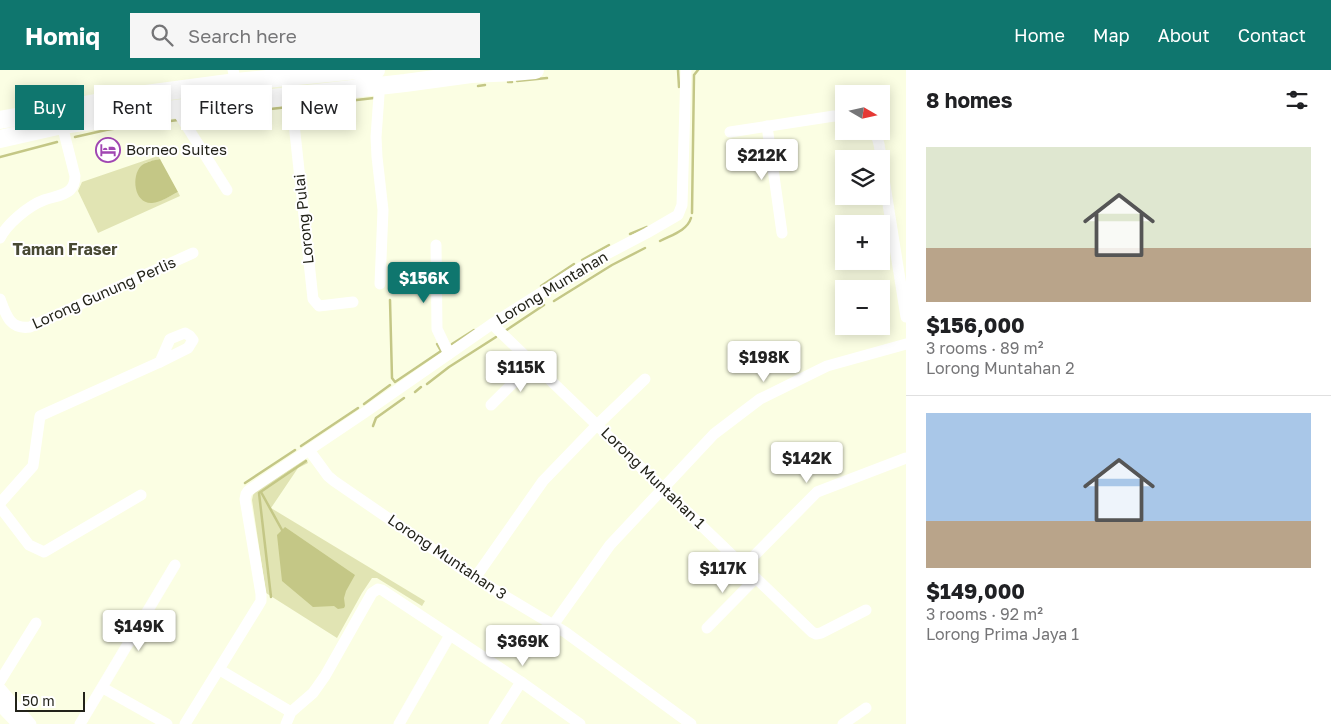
<!DOCTYPE html>
<html lang="en">
<head>
<meta charset="utf-8">
<style>
	body { margin:0; font-family:"Golos Text",sans-serif; background:#f6f6f6; color:#202124; height:100vh; display:flex; flex-direction:column; font-size:19px; white-space:nowrap }
	* { box-sizing:border-box; margin:0 }
	p { font-size:16px; color:#757577 }
	.icon { flex:none; width:28px; height:28px; fill:none; stroke:currentColor; stroke-width:2; stroke-linecap:round; stroke-linejoin:round }
	.map { position:relative; flex:1; overflow:hidden }
	.drawer { display:flex; flex-direction:column; background:#fff; width:425px }
	.drawer>* { flex:none }
	.banner { position:absolute; left:15px; top:15px; width:475px; height:45px; display:flex; gap:10px }
	.needle { width:32px; rotate:99deg }
	.tools { position:absolute; left:835px; top:15px; display:grid; gap:10px }
	.tools a { display:grid; place-items:center; width:55px; height:55px; border-radius:0px; background:#fff; box-shadow:0 2px 12px #0003; font-size:25px }
	.scale { position:absolute; left:15px; bottom:12px; width:70px; box-sizing:border-box; padding-left:5px; border:2px solid #222219; border-top:0; font-size:14px; line-height:18px; white-space:nowrap; color:#222219; -webkit-text-stroke:4px #fff; paint-order:stroke }
	.price { position:absolute; translate:-50% -42px; padding:0 11px; border-radius:5px; background:#fff; color:#222; font-size:16px; line-height:32px; filter:drop-shadow(0 1px 2px #0008) }
	.price::after { content:''; position:absolute; left:50%; top:30px; width:15px; height:11px; margin-left:-8px; background:inherit; clip-path:polygon(0 0,100% 0,50% 100%) }
	.price.selected { background:#0f766e; color:#fff }
	ul { padding:0; list-style:none }
	li { display:grid; align-content:center; gap:10px; height:265px; padding:0 20px }
	li+li { border-top:1px solid #e0e0e0 }
	li span { display:grid; place-items:center; height:155px; border-radius:0px; color:#555 }
	li>.icon { margin-inline-start:auto }
	span .icon { width:90px; height:90px; fill:#fffc; stroke-width:1 }
	li b { font-size:21px }
	h2 { display:flex; justify-content:space-between; align-items:center; height:60px; padding:0 20px; font-size:21px }
	.tag { padding:0 18px; border-radius:0px; background:#fff; box-shadow:0 2px 12px #0003; font-size:18px; line-height:45px }
	.tag.selected { background:#0f766e; color:#fff }
	header { display:flex; align-items:center; gap:30px; box-sizing:border-box; height:70px; padding:0 25px; background:#0f766e; color:#fff }
	header strong { font-size:24px }
	nav { display:flex; gap:28px; margin-inline-start:auto; font-size:18px }
	.search { width:350px; height:45px; background:#f6f6f6; display:flex; align-items:center; gap:12px; box-sizing:border-box; padding:0 18px; border-radius:0px; color:#757577; font-size:19px }
	main { display:flex; flex:1; min-height:0 }
	.map>svg:first-child { display:block }
	.green { fill:#e1e4b3 }
	.water { fill:#c4c786 }
	.lines { fill:none; stroke-linecap:round; stroke-linejoin:round }
	.stream { stroke:#c4c786; stroke-width:2.5 }
	.street { stroke:#fff; stroke-width:11 }
	.secondary { stroke:#fff; stroke-width:15 }
	.primary { stroke:#fff; stroke-width:18 }
	.labels { text-anchor:middle; stroke-width:4; stroke-linejoin:round; paint-order:stroke }
	.poi-label { font-size:15px; fill:#222219; stroke:#fff; text-anchor:start }
	.street-label { font-size:15px; fill:#222219; stroke:#fff }
	.neighbourhood-label { font-size:16px; font-weight:bold; fill:#484933; stroke:#fff }
</style>
</head>
<body>
<header>
<strong>Homiq</strong>
<div class="search"><svg class="icon" aria-label="search" viewBox="0 0 24 24"><circle cx="10" cy="10" r="6"/><path d="M15 15l6 6"/></svg>Search here</div>
<nav><a>Home</a><a>Map</a><a>About</a><a>Contact</a></nav>
</header>
<main>
<div class="map">
<svg width="906" height="654" viewBox="0 0 906 654">
	<rect width="100%" height="100%" fill="#fbfee3"/>
	<g class="green">
		<polygon points="158,86 160,89 145,93 162,130 178,122 180,126 98,163 78,121 82,112"/>
		<polygon points="306,389 308,393 298,398 271,438 425,531 422,536 377,508 372,508 362,523 337,568 266,523 252,430 253,425 256,421"/>
	</g>
	<g class="water">
		<path d="M 160,89 L 178,122 C 170,126 161,132 152,133 C 134,134 131,106 141,96 C 146,92 154,90 160,89 Z"/>
		<polygon points="285,457 355,505 346,521 344,528 345,536 344,538 338,539 334,536 313,537 282,511 277,465"/>
	</g>
	<g class="lines">
		<g class="stream">
			<polyline points="678,0 679,17"/>
			<polyline points="517,11 547,8"/>
			<polyline points="508,12 512,12"/>
			<polyline points="478,16 485,15"/>
			<polyline points="296,37 374,28"/>
			<polyline points="262,40 288,37"/>
			<polyline points="259,41 260,41"/>
			<polyline points="242,42 256,41"/>
			<polyline points="186,49 218,46"/>
			<polyline points="147,54 178,50"/>
			<polyline points="75,67 106,60 132,56"/>
			<polyline points="0,87 57,72"/>
			<polyline points="692,143 694,5 698,0"/>
			<polyline points="630,164 647,157"/>
			<path d="M 660,171 C 671,165 687,161 691,148"/>
			<polyline points="582,190 609,175"/>
			<polyline points="541,216 574,194"/>
			<polyline points="390,230 392,308 395,312 441,281 437,274"/>
			<polyline points="554,231 612,195 645,178"/>
			<polyline points="505,261 544,235"/>
			<polyline points="452,274 474,260"/>
			<polyline points="427,314 449,297 496,267"/>
			<polyline points="415,322 421,317"/>
			<polyline points="364,334 390,315"/>
			<polyline points="373,356 376,348 404,328"/>
			<polyline points="301,376 358,338"/>
			<polyline points="245,413 295,380"/>
			<polyline points="261,422 282,460"/>
			<polyline points="271,527 259,423 306,391"/>
		</g>
		<g class="street">
			<polyline points="233,0 236,12"/>
			<polyline points="373,16 378,21 379,25 376,67 377,87 383,140 380,214"/>
			<polyline points="291,26 313,229 319,236 353,232"/>
			<polyline points="176,39 227,120"/>
			<polyline points="767,56 782,163"/>
			<path d="M 873,61 C 879,68 880,79 881,89"/>
			<polyline points="730,62 834,46 844,47"/>
			<polyline points="881,90 906,247"/>
			<path d="M 0,168 C 7,154 28,136 44,130 C 52,127 64,126 70,120 C 74,116 75,111 75,106 L 62,55"/>
			<polyline points="436,175 437,259 449,284"/>
			<path d="M 0,229 C 6,245 10,260 30,257 L 193,183"/>
			<polyline points="492,254 812,562 816,564 821,563 866,540"/>
			<polygon points="185,263 190,266 193,270 188,278 160,292 170,269"/>
			<polyline points="491,335 533,293"/>
			<polyline points="309,380 328,406 334,411 475,508 565,562 691,654"/>
			<polyline points="0,433 33,396 40,346 160,292"/>
			<polyline points="0,437 29,475 44,482 141,425"/>
			<polyline points="744,496 817,422 906,388"/>
			<polyline points="475,508 543,411 597,355 645,309"/>
			<polyline points="553,555 610,475 714,364 760,329 827,296 906,274"/>
			<polyline points="707,558 756,508"/>
			<polyline points="220,600 291,642"/>
			<polyline points="0,611 36,553"/>
			<polyline points="0,618 31,654"/>
			<polyline points="103,618 167,654"/>
			<polyline points="80,654 175,495"/>
			<polyline points="185,654 258,536 261,531 261,524 245,429 246,424 248,421 364,343 492,254 582,197 647,163 678,145 682,135 686,0"/>
			<polyline points="286,654 291,642 313,623 325,606 372,523 378,519 382,520 521,612 580,654"/>
			<polyline points="399,654 450,565"/>
			<polyline points="494,654 521,612"/>
			<polyline points="843,654 866,638"/>
		</g>
		<polyline class="secondary" points="0,633 20,654"/>
		<g class="primary">
			<polyline points="358,18 372,6 376,0"/>
			<polyline points="0,50 146,24 236,12 358,0"/>
			<polyline points="0,69 62,55 176,39 405,13 471,4 513,2 535,0"/>
		</g>
	</g>
	<defs>
		<symbol id="hotel-ring" viewBox="-11 -11 22 22"><circle r="9.5" fill="#fff" stroke="#a046b2" stroke-width="1.5"/><path d="M-6-4.5h1.5V1H6V5H4.5V3h-9V5H-6ZM-4 0a1.8 1.8 0 1 1 3.6 0ZM.5 0V-2.5h3Q6-2.5 6 0Z" fill="#a046b2"/></symbol>
	</defs>
	<g fill-rule="evenodd">
		<use href="#hotel-ring" x="94" y="66" width="28" height="28"/>
	</g>
	<g class="labels">
		<g class="poi-label">
			<text x="126" y="85">Borneo Suites</text>
		</g>
		<g class="street-label">
			<text transform="translate(304 149) rotate(-96)" y="5">Lorong Pulai</text>
			<text transform="translate(552 218) rotate(-31)" y="5">Lorong Muntahan</text>
			<text transform="translate(104 223) rotate(-24)" y="5">Lorong Gunung Perlis</text>
			<text transform="translate(653 408) rotate(44)" y="5">Lorong Muntahan 1</text>
			<text transform="translate(447 487) rotate(34)" y="5">Lorong Muntahan 3</text>
		</g>
		<g class="neighbourhood-label">
			<text x="65" y="185">Taman Fraser</text>
		</g>
	</g>
</svg>
<div class="tools">
<a><svg class="needle" viewBox="-14 -14 28 28"><path d="M0-13l5 13h-10z" fill="#e53935"/><path d="M0 13l5-13h-10z" fill="#757577"/></svg></a>
<a><svg class="icon" aria-label="layers" viewBox="0 0 24 24"><path d="M12 4l9 5-9 5-9-5zM3 14l9 5 9-5"/></svg></a>
<a>+</a>
<a>−</a>
</div>
<div class="scale">50 m</div>
<b class="price" style="left:762px;top:111px">$212K</b>
<b class="price selected" style="left:424px;top:234px">$156K</b>
<b class="price" style="left:764px;top:313px">$198K</b>
<b class="price" style="left:521px;top:323px">$115K</b>
<b class="price" style="left:807px;top:414px">$142K</b>
<b class="price" style="left:723px;top:524px">$117K</b>
<b class="price" style="left:139px;top:582px">$149K</b>
<b class="price" style="left:523px;top:597px">$369K</b>
<div class="banner">
<a class="tag selected">Buy</a>
<a class="tag">Rent</a>
<a class="tag">Filters</a>
<a class="tag">New</a>
</div>
</div>
<section class="drawer">
<h2>8 homes<svg class="icon" aria-label="filters" viewBox="0 0 24 24"><path d="M4 7h16M4 17h16"/><circle cx="9" cy="7" r="2"/><circle cx="15" cy="17" r="2"/></svg></h2>
<ul>
<li><span style="background:linear-gradient(#dfe7d0 65%,#b9a48a 0)"><svg class="icon" aria-label="home" viewBox="0 0 24 24"><path d="M3 11l9-7 9 7M6 9v11h12V9"/></svg></span><div><b>$156,000</b><p>3 rooms · 89 m²</p><p>Lorong Muntahan 2</p></div></li>
<li><span style="background:linear-gradient(#a9c7e8 70%,#b9a48a 0)"><svg class="icon" aria-label="home" viewBox="0 0 24 24"><path d="M3 11l9-7 9 7M6 9v11h12V9"/></svg></span><div><b>$149,000</b><p>3 rooms · 92 m²</p><p>Lorong Prima Jaya 1</p></div></li>
</ul>
</section>
</main>
</body>
</html>
